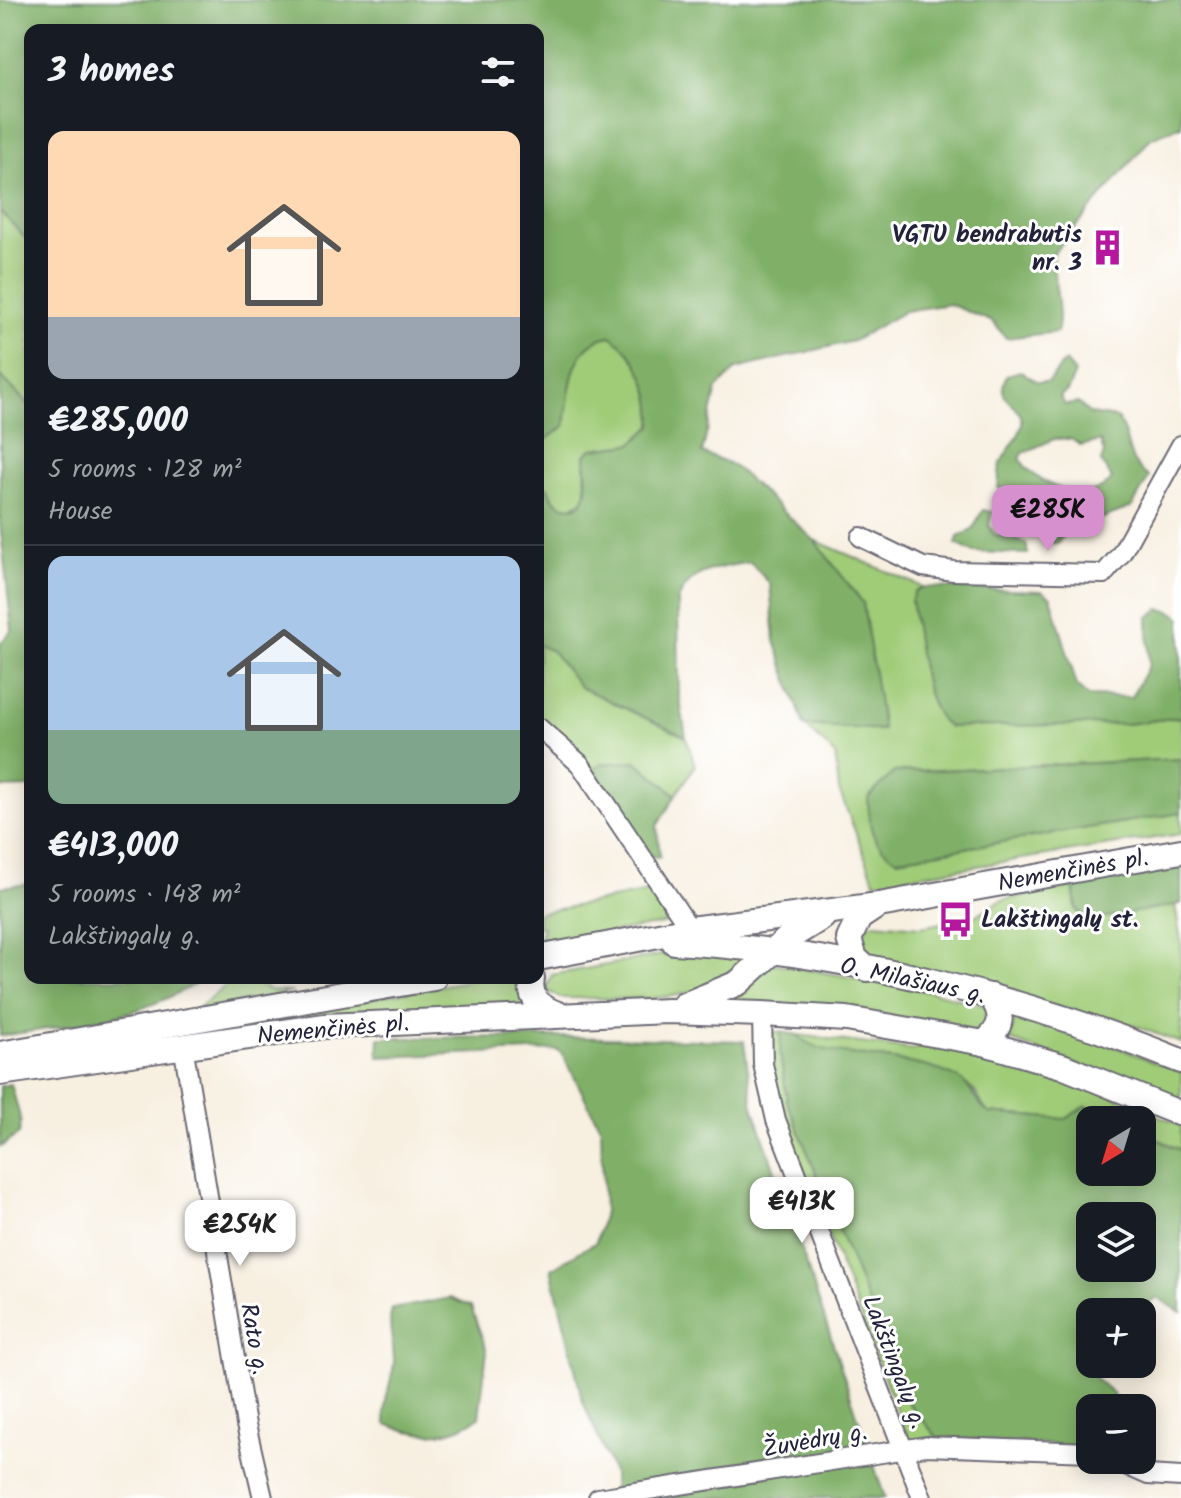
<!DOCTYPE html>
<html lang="en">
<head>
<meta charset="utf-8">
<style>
	body { margin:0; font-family:Kalam,sans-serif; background:#242831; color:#f1f3f6; height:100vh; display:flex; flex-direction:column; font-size:30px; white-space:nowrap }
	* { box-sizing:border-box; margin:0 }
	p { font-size:26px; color:#9ea1a6 }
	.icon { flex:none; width:44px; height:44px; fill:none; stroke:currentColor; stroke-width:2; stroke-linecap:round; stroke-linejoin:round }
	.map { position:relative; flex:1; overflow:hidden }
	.side { position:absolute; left:24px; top:24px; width:520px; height:960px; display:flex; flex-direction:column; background:#171b24; border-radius:16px; box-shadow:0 4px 20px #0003 }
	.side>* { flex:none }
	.needle { width:52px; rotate:218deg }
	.tools { position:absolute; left:1076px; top:1106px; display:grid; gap:16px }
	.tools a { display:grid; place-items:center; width:80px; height:80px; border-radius:16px; background:#171b24; box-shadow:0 4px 20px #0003; font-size:40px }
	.price { position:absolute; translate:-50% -68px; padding:0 18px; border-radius:16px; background:#fff; color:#222; font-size:26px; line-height:52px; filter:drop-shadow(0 2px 4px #0008) }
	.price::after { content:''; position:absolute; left:50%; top:48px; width:24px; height:18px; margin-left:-12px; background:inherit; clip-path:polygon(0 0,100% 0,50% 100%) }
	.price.current { background:#d690ce; color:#111 }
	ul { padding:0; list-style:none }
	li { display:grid; align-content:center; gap:16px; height:424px; padding:0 24px }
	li+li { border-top:2px solid #363941 }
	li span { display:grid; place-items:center; height:248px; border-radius:16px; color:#555 }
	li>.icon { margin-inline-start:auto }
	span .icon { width:144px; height:144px; fill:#fffc; stroke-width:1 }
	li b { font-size:34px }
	h2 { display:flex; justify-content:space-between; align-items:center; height:96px; padding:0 24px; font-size:34px }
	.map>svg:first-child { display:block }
	.green { fill:#a0cc78; stroke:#61775a; stroke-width:2 }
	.forest { fill:#80b068; stroke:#516952; stroke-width:2; fill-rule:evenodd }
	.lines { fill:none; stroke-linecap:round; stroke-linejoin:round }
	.minor-casing { stroke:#6d6a75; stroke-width:22 }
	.major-casing { stroke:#6d6a75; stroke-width:28 }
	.minor { stroke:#fff; stroke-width:18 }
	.major { stroke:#fff; stroke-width:24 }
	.labels { text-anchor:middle; stroke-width:6; stroke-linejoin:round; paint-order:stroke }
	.poi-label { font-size:24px; font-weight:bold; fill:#22223b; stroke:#fff; text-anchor:end }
	.street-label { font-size:24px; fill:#22223b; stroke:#fff }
</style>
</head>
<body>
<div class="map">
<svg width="1181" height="1498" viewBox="0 0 1181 1498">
	<rect width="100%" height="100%" fill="#fff"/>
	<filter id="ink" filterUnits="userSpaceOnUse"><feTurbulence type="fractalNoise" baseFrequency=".0125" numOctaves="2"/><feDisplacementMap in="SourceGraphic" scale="16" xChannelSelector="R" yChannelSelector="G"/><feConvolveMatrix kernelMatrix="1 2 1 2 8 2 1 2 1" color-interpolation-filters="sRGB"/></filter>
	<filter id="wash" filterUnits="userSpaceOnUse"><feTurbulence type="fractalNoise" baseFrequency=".006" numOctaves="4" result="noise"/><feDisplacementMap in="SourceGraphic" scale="32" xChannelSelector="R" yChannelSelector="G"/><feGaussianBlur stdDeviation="1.8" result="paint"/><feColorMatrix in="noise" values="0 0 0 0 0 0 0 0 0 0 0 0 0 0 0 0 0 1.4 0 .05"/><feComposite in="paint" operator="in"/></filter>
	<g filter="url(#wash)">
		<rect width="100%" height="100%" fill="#f7efe0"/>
		<g class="green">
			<polygon points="0,211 30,243 30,406 0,375"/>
			<path d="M 611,336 C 639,355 656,393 652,426 L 632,444 L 592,449 L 585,455 L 586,498 L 570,508 L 559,504 L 538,484 L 538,445 L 565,426 C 569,393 570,341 611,336 Z"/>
			<polygon points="814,540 923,587 915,591 1126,724 1181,717 1181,759 894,772 897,859 1181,813 1181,834 875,882 839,790 835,754 804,725 882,730 863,603"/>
			<polygon points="538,645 552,651 580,687 686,737 695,766 676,795 636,761 592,769 538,723"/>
			<polygon points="1073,887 1076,910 1085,918 1175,905 1181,941 1181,1043 1141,1028 868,960 858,942 868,925 875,923 921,927 973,917 1002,900"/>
			<polygon points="653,891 674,922 538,945 543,927 538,927 538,913"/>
			<path d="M 683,951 L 748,959 C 705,1010 621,997 560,998 L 545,989 L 552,975 Z"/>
			<polygon points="771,963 934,992 989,1007 996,1016 984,1032 727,1003"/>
			<polygon points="483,978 523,978 531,1006 156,1043 156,1037"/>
			<polygon points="246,979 272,991 293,992 195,1011 230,982"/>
			<polygon points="1014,1013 1088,1036 1181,1072 1181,1103 1007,1039 1013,1028"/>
			<path d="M 773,1032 L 781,1032 L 780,1053 L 787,1101 L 909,1404 L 938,1438 L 909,1442 L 789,1133 C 781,1107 762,1057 773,1032 Z"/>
			<path d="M 798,1035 L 915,1050 L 918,1045 C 999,1041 1106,1094 1181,1125 L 1181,1150 L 1142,1132 L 1142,1120 L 1116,1120 L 1086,1106 L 1065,1119 L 989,1113 C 981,1107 981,1099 975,1092 C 952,1066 884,1058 850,1054 C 834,1052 808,1048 798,1035 Z"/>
		</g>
		<g class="forest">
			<path d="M 0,0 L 1181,0 L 1181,126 L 1151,138 L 1052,255 C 1053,276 1063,315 1057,332 L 1006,338 L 993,322 L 949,304 L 905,311 L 853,341 L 736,369 L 717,389 L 702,453 L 733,465 L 814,540 L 863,603 L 883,730 L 804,725 L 775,641 L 770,584 L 750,562 C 719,568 691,568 678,600 L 679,694 L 686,737 L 580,687 L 552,651 L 538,645 L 538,484 L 548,488 C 552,503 565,510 580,505 L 587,490 L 585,456 L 592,449 L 632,444 L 652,426 C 656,393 638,355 611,336 C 570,340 569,394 565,426 L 538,445 L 538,30 L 30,30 L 30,243 L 0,211 Z"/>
			<path d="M 1065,361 L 1075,373 L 1068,390 L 1060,396 L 1065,405 L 1078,403 L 1090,414 L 1117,418 C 1132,438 1122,459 1149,477 L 1132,507 L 1077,528 L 1067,529 L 1058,543 L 1052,543 L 1045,532 L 1030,529 C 1027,515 1018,508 1018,493 L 998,488 C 999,481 998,471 1001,463 C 1006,450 1020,439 1022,424 C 1025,403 992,404 1007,375 L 1020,371 L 1038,382 L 1048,382 ZM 1054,439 L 1071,439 L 1081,446 L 1100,441 L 1104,453 L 1101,462 L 1112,479 C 1090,509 1033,483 1020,459 L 1023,453 Z"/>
			<polygon points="0,375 30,407 30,787 0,788 0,644 12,630 0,523"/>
			<polygon points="983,510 992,512 989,525 994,534 1026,543 1028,554 973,552 956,544 958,537 972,530"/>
			<path d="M 923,587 L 1042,591 L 1051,597 L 1077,686 L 1087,696 L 1131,697 L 1149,665 L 1148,618 L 1159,609 L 1171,611 L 1181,617 L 1181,717 L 1126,724 L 949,727 C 922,711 917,632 911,601 L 915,591 Z"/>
			<path d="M 1181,759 L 1181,813 L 897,859 C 870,844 869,827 868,798 L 894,772 Z"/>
			<polygon points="636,761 676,795 657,826 660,857 647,856 592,769 601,764"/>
			<path d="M 1181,868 L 1181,904 L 1097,919 C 1076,917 1076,906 1074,887 Z"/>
			<path d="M 30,884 L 30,978 L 205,978 C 137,1021 77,1024 0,1036 L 0,887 Z"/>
			<path d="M 781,1032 L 798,1035 C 808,1048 834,1052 850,1054 C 880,1058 937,1064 961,1080 C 974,1090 977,1104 989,1113 L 1065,1119 L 1086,1106 L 1116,1120 L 1090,1120 L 1090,1172 L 1142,1172 L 1142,1132 L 1181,1150 L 1181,1312 L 1158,1298 L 1135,1312 L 1090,1312 L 1090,1364 L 1086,1370 L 1114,1394 L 1107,1408 L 1090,1408 L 1090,1439 L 1078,1446 L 938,1438 L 909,1404 L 787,1101 L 780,1053 ZM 1090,1216 L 1142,1216 L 1142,1268 L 1090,1268 Z"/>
			<polygon points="558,1037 744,1041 753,1106 885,1498 614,1498 613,1472 583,1402 551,1269 596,1242 604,1212 601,1129 563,1055 558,1050 378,1057 379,1038"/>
			<polygon points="11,1084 21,1121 19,1134 0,1147 0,1086"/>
			<path d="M 450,1298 L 471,1307 L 487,1351 L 479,1417 C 449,1439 419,1437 386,1424 C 381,1401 393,1383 394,1361 C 394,1342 387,1327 392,1309 Z"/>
		</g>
	</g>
	<g filter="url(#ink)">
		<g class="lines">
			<defs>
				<g id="minor">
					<polyline points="861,537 923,567 954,571 1104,574 1121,554 1181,445"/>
					<polyline points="538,727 580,764 690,929"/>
					<polyline points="762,1014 763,1064 776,1120 922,1498"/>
					<polyline points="183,1045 246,1425 263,1498"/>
					<polyline points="1114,1460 1148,1475 1181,1477"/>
					<polyline points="598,1498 926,1446 1090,1452"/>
				</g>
				<g id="major">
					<path d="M 674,942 C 839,950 1028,999 1181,1061"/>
					<polyline points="538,958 690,929 879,905 1181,851"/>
					<polyline points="867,969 855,958 849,939 859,918 877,906"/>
					<path d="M 532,978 C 528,999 542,1009 561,1015"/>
					<polyline points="684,1005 738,983 787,939 823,917"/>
					<path d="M 984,1043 C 1003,1027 1004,1016 991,996"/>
					<polyline points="0,1054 434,978"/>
					<polyline points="0,1073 325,1026 668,1011 762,1014 847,1019 984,1043 1062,1066 1181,1114"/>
				</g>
			</defs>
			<use href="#minor" class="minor-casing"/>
			<use href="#major" class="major-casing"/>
			<use href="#minor" class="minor"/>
			<use href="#major" class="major"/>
		</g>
	</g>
	<defs>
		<symbol id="building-bare" viewBox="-9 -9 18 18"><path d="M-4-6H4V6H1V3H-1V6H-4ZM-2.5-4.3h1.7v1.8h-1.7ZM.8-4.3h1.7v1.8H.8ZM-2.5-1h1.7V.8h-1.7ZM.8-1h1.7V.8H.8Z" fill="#b5179e" stroke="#fff" stroke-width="2.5" paint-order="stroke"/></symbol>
		<symbol id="bus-bare" viewBox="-9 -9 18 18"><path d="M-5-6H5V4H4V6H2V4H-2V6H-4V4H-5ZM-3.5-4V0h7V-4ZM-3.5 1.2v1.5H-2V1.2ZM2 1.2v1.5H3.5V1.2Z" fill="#b5179e" stroke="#fff" stroke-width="2.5" paint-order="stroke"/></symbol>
	</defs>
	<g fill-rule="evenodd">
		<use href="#building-bare" x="1082" y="222" width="51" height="51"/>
		<use href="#bus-bare" x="930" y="894" width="51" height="51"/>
	</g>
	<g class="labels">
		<g class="poi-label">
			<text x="1082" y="242">VGTU bendrabutis<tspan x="1082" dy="28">nr. 3</tspan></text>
			<text x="981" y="927" text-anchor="start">Lakštingalų st.</text>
		</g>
		<g class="street-label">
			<text transform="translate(1073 870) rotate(-10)" y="8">Nemenčinės pl.</text>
			<text transform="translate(913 980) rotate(12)" y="8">O. Milašiaus g.</text>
			<text transform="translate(333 1029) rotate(-5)" y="8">Nemenčinės pl.</text>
			<text transform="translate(255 1339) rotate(80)" y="8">Rato g.</text>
			<text transform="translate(895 1362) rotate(69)" y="8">Lakštingalų g.</text>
			<text transform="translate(815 1440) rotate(-10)" y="8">Žuvėdrų g.</text>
		</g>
	</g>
</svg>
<div class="tools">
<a><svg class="needle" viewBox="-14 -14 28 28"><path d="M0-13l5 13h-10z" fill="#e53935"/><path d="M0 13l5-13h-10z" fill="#9ea1a6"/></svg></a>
<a><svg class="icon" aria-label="layers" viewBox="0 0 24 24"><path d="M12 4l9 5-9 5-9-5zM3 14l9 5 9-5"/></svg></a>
<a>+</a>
<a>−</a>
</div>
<b class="price current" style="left:1048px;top:553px">€285K</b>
<b class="price" style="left:802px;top:1245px">€413K</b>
<b class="price" style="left:240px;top:1268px">€254K</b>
<section class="side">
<h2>3 homes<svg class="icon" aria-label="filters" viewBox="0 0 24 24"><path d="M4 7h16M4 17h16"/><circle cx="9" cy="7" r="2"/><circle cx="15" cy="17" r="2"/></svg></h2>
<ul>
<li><span style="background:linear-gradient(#ffd9b3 75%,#9aa5b1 0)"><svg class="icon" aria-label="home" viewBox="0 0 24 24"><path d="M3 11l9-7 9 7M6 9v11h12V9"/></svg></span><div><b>€285,000</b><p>5 rooms · 128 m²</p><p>House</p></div></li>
<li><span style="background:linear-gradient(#a9c7e8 70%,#7fa58c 0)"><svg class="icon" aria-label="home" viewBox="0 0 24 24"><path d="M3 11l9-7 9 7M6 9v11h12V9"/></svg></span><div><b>€413,000</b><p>5 rooms · 148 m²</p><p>Lakštingalų g.</p></div></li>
</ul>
</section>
</div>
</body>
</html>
